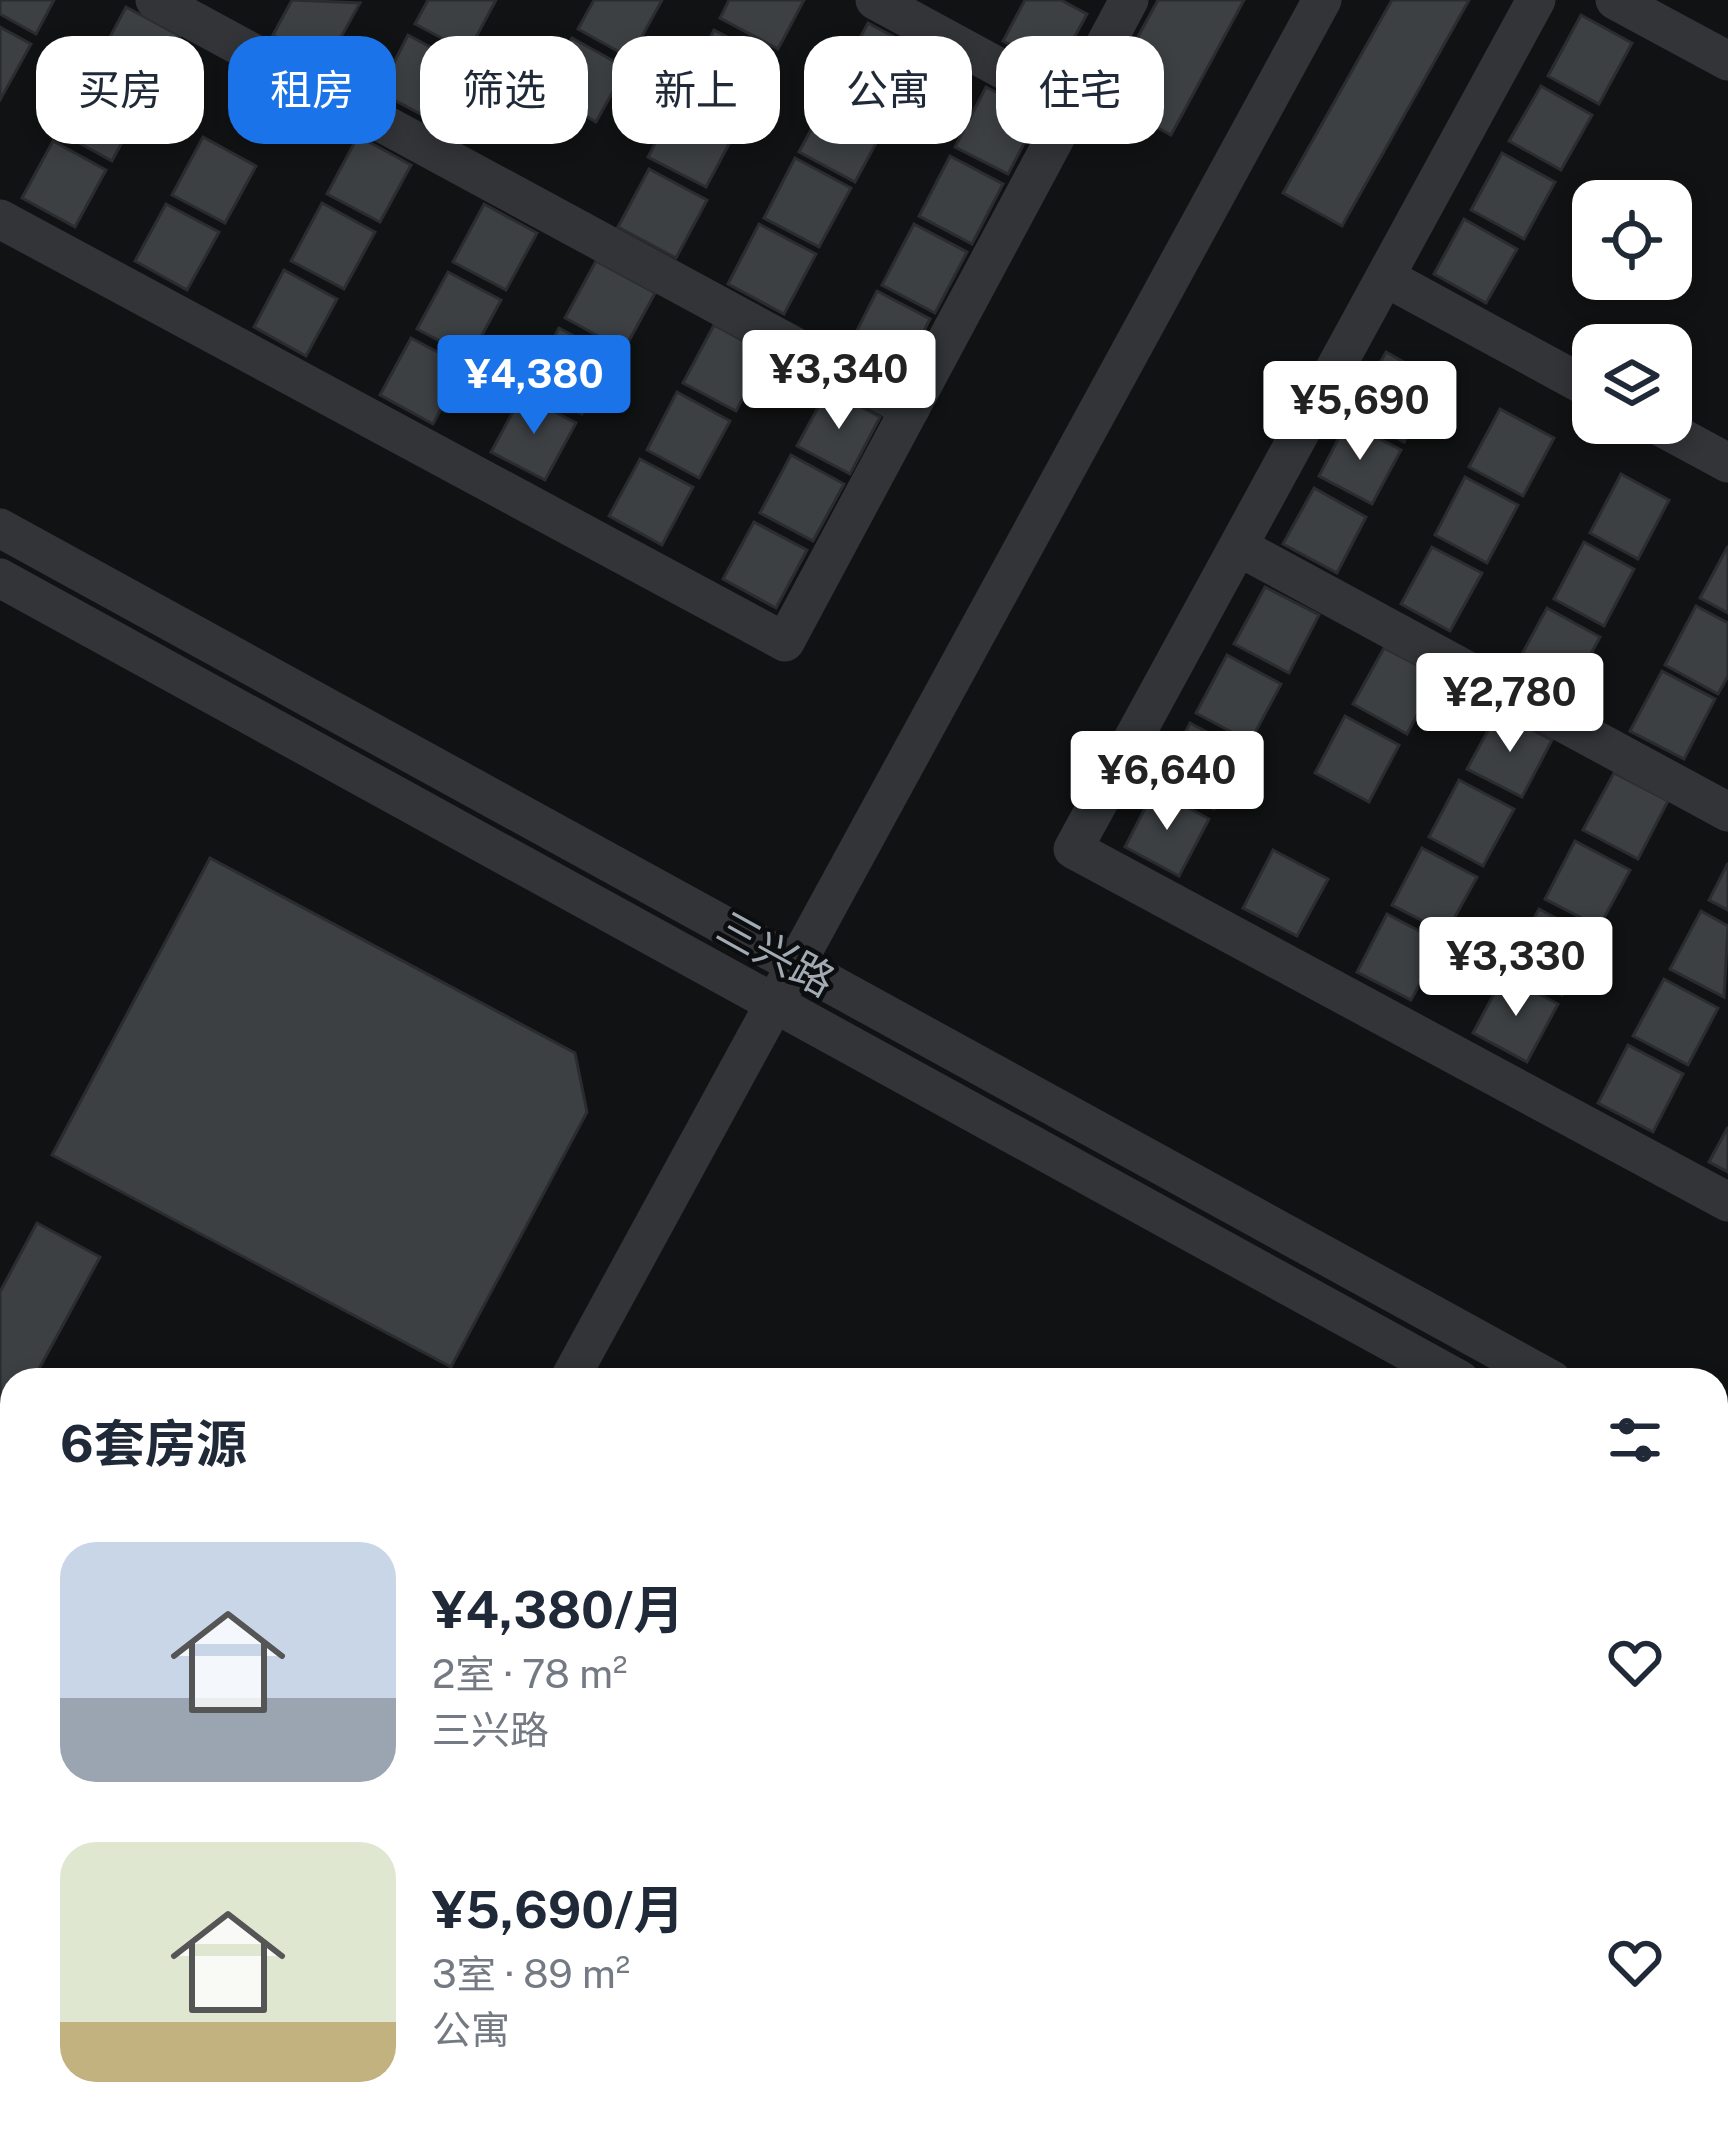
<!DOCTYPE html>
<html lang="zh">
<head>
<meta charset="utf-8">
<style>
	body { margin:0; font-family:"Public Sans","Noto Sans SC",sans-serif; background:#f2f2f3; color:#1f2937; height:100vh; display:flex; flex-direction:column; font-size:45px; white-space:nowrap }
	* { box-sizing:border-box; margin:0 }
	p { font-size:39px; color:#747a83 }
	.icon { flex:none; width:66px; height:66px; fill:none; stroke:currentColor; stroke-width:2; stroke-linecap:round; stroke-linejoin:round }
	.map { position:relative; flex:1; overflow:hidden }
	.panel { position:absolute; left:0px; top:1368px; width:1728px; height:768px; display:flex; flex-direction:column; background:#fff; border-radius:36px 36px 0 0; box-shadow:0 6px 18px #0003 }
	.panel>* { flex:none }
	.hud { position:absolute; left:36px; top:36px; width:1656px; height:108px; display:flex; gap:24px }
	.controls { position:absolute; left:1572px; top:180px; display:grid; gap:24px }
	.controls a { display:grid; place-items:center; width:120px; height:120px; border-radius:24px; background:#fff; box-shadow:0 6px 18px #0003; font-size:60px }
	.price { position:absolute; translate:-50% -102px; padding:0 27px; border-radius:12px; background:#fff; color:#222; font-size:39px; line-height:78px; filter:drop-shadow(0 3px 6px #0008) }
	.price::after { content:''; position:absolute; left:50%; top:72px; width:36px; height:27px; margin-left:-18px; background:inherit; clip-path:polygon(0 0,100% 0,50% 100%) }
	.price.current { background:#1a73e8; color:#fff }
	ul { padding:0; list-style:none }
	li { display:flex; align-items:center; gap:36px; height:300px; padding:0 60px }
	li span { display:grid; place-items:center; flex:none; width:336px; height:240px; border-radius:36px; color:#555 }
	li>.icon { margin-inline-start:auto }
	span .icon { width:144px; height:144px; fill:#fffc; stroke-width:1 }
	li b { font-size:51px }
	h2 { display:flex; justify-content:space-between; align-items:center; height:144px; padding:0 60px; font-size:51px }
	.tag { padding:0 42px; border-radius:36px; background:#fff; box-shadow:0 6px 18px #0003; font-size:42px; line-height:108px }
	.tag.current { background:#1a73e8; color:#fff }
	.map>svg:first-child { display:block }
	.building { fill:#3d4043; stroke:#2b2c2f; stroke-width:3 }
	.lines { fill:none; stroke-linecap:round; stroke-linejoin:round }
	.minor { stroke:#323438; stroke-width:39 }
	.labels { text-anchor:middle; stroke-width:9; stroke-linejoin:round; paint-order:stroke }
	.street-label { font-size:42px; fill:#a2abb4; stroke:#0c0d0e }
</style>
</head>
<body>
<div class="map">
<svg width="1728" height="2136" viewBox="0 0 1728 2136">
	<rect width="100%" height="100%" fill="#111213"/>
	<g class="building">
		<polygon points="0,0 54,0 36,34 0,14"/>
		<polygon points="292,0 360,3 326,64 273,35"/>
		<polygon points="428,0 496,0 468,52 415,24"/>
		<polygon points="594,0 662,0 630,58 578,29"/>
		<polygon points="729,0 804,0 778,49 720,18"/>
		<polygon points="1025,0 1061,0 1087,14 1057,69 1003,41"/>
		<polygon points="1158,0 1244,0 1171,135 1104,99"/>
		<polygon points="1392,0 1469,0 1342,226 1283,193"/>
		<polygon points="126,7 180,36 149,93 95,65"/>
		<polygon points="1581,15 1632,43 1599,104 1548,76"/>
		<polygon points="868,23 924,53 892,112 836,83"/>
		<polygon points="0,27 31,44 0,100"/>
		<polygon points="714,30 773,61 742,119 684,89"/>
		<polygon points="408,35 462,64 432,120 379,92"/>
		<polygon points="572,38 626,68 596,122 542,91"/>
		<polygon points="90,74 143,103 112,161 59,132"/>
		<polygon points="1541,86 1592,115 1561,170 1509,141"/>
		<polygon points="986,87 1039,115 1008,174 955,147"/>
		<polygon points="831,93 887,123 855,182 799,152"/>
		<polygon points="679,98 737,129 706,187 648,157"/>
		<polygon points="358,136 411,165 380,222 327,194"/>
		<polygon points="203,137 256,166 225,223 172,195"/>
		<polygon points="53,141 106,170 75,227 22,198"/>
		<polygon points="1502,153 1555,182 1524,239 1471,210"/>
		<polygon points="950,156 1003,184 972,244 919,216"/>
		<polygon points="795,158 851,188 819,247 764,218"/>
		<polygon points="649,169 707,200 676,258 618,227"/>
		<polygon points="322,203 375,232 344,289 291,261"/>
		<polygon points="166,204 219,232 187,290 135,261"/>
		<polygon points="484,204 537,233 506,290 453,262"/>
		<polygon points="1464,219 1517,249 1486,303 1434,274"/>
		<polygon points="759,224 816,254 784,314 728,284"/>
		<polygon points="914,224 967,252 935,313 882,285"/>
		<polygon points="596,261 655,293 624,350 565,318"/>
		<polygon points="284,270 337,299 306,356 254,327"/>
		<polygon points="448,272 501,300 470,357 417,329"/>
		<polygon points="877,291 930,319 900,378 847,350"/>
		<polygon points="714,325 767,354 736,411 683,383"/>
		<polygon points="559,328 613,357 582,414 528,386"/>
		<polygon points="411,338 464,366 433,424 380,395"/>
		<polygon points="1386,352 1438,381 1404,442 1352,413"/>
		<polygon points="828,389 880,417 850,474 797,446"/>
		<polygon points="677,392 730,421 699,478 647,450"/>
		<polygon points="522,395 576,423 545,480 491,452"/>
		<polygon points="1500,409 1554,438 1523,496 1469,467"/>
		<polygon points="1347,422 1401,450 1372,504 1319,476"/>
		<polygon points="791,455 844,484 813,541 760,513"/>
		<polygon points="640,459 693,487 662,545 609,516"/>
		<polygon points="1621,474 1669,500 1638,559 1590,533"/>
		<polygon points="1465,477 1518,505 1487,563 1435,535"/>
		<polygon points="1314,488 1366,517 1337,573 1283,544"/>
		<polygon points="754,522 807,550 776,608 723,579"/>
		<polygon points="1584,542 1634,569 1604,626 1554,599"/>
		<polygon points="1728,546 1728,613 1700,598"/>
		<polygon points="1432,547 1482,573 1450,631 1401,604"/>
		<polygon points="1265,587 1319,615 1289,673 1234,644"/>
		<polygon points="1696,606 1728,623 1728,676 1718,694 1665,665"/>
		<polygon points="1547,608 1600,637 1569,694 1516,665"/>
		<polygon points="1384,648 1438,676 1407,734 1353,704"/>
		<polygon points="1227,655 1281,684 1250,742 1196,713"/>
		<polygon points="1662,671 1715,699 1684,759 1630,731"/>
		<polygon points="1498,712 1552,740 1522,797 1467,769"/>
		<polygon points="1345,716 1399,745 1369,802 1315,773"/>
		<polygon points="1190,723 1245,752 1214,809 1160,781"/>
		<polygon points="1614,773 1668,801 1638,859 1583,830"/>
		<polygon points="1459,780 1514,809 1483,866 1429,837"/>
		<polygon points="1155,789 1209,819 1179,876 1125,847"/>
		<polygon points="1575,841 1630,870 1599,927 1545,899"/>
		<polygon points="1422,848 1477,877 1446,933 1392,905"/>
		<polygon points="1273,850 1328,879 1297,936 1243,908"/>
		<polygon points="210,858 575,1053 587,1112 451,1367 52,1155"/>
		<polygon points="1728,863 1728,910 1709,900"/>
		<polygon points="1539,909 1593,938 1562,995 1508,966"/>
		<polygon points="1701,911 1728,926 1724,997 1670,969"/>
		<polygon points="1387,914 1442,943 1411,1000 1357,972"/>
		<polygon points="1504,975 1558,1004 1527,1062 1473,1033"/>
		<polygon points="1664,979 1718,1008 1688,1065 1633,1036"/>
		<polygon points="1628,1045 1683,1074 1653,1132 1598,1103"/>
		<polygon points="1728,1127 1728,1172 1709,1162"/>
		<polygon points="37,1223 100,1257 33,1380 12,1380 12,1419 0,1441 0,1292"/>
	</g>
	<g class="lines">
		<g class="minor">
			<polyline points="155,0 910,409"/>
			<polyline points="875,0 1072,107"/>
			<polyline points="1536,0 1073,849 1728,1202"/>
			<polyline points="1615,0 1728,61"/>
			<polyline points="0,219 785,642 1129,0"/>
			<polyline points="1387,278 1593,390"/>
			<polyline points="1654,423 1728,463"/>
			<polyline points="0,528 1552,1380"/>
			<polyline points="1239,547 1728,812"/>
			<polyline points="0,578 1460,1380"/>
			<polyline points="569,1380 1322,0"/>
			<polyline points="1716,1470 1728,1477"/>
			<polyline points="1716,1520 1728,1527"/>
			<polyline points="166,2136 172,2124"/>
		</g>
	</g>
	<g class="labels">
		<g class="street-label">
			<text transform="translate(776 954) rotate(29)" y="15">三兴路</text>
		</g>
	</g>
</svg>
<div class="controls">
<a><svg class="icon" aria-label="locate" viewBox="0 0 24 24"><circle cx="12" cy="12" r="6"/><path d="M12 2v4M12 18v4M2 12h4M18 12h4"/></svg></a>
<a><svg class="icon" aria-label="layers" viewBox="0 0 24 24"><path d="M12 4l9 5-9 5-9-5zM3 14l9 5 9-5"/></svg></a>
</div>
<b class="price" style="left:839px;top:432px">¥3,340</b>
<b class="price current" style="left:534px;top:437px">¥4,380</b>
<b class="price" style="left:1360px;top:463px">¥5,690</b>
<b class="price" style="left:1510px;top:755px">¥2,780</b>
<b class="price" style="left:1167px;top:833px">¥6,640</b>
<b class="price" style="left:1516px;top:1019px">¥3,330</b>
<div class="hud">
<a class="tag">买房</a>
<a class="tag current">租房</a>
<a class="tag">筛选</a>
<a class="tag">新上</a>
<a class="tag">公寓</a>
<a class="tag">住宅</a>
</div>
<section class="panel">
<h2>6套房源<svg class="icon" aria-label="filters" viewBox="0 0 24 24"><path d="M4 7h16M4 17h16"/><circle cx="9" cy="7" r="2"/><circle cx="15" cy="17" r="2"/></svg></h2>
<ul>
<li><span style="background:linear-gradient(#c9d6e8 65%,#9aa5b1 0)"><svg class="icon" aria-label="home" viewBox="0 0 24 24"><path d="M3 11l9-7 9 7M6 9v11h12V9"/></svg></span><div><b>¥4,380/月</b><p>2室 · 78 m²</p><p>三兴路</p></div><svg class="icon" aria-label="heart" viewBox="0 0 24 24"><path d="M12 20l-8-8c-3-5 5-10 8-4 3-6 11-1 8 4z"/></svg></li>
<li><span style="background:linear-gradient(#dfe7d0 75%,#c2b280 0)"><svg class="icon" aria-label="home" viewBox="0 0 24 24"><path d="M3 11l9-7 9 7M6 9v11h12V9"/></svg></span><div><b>¥5,690/月</b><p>3室 · 89 m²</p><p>公寓</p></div><svg class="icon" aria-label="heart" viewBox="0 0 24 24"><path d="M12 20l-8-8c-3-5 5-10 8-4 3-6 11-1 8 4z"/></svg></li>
</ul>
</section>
</div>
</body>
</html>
